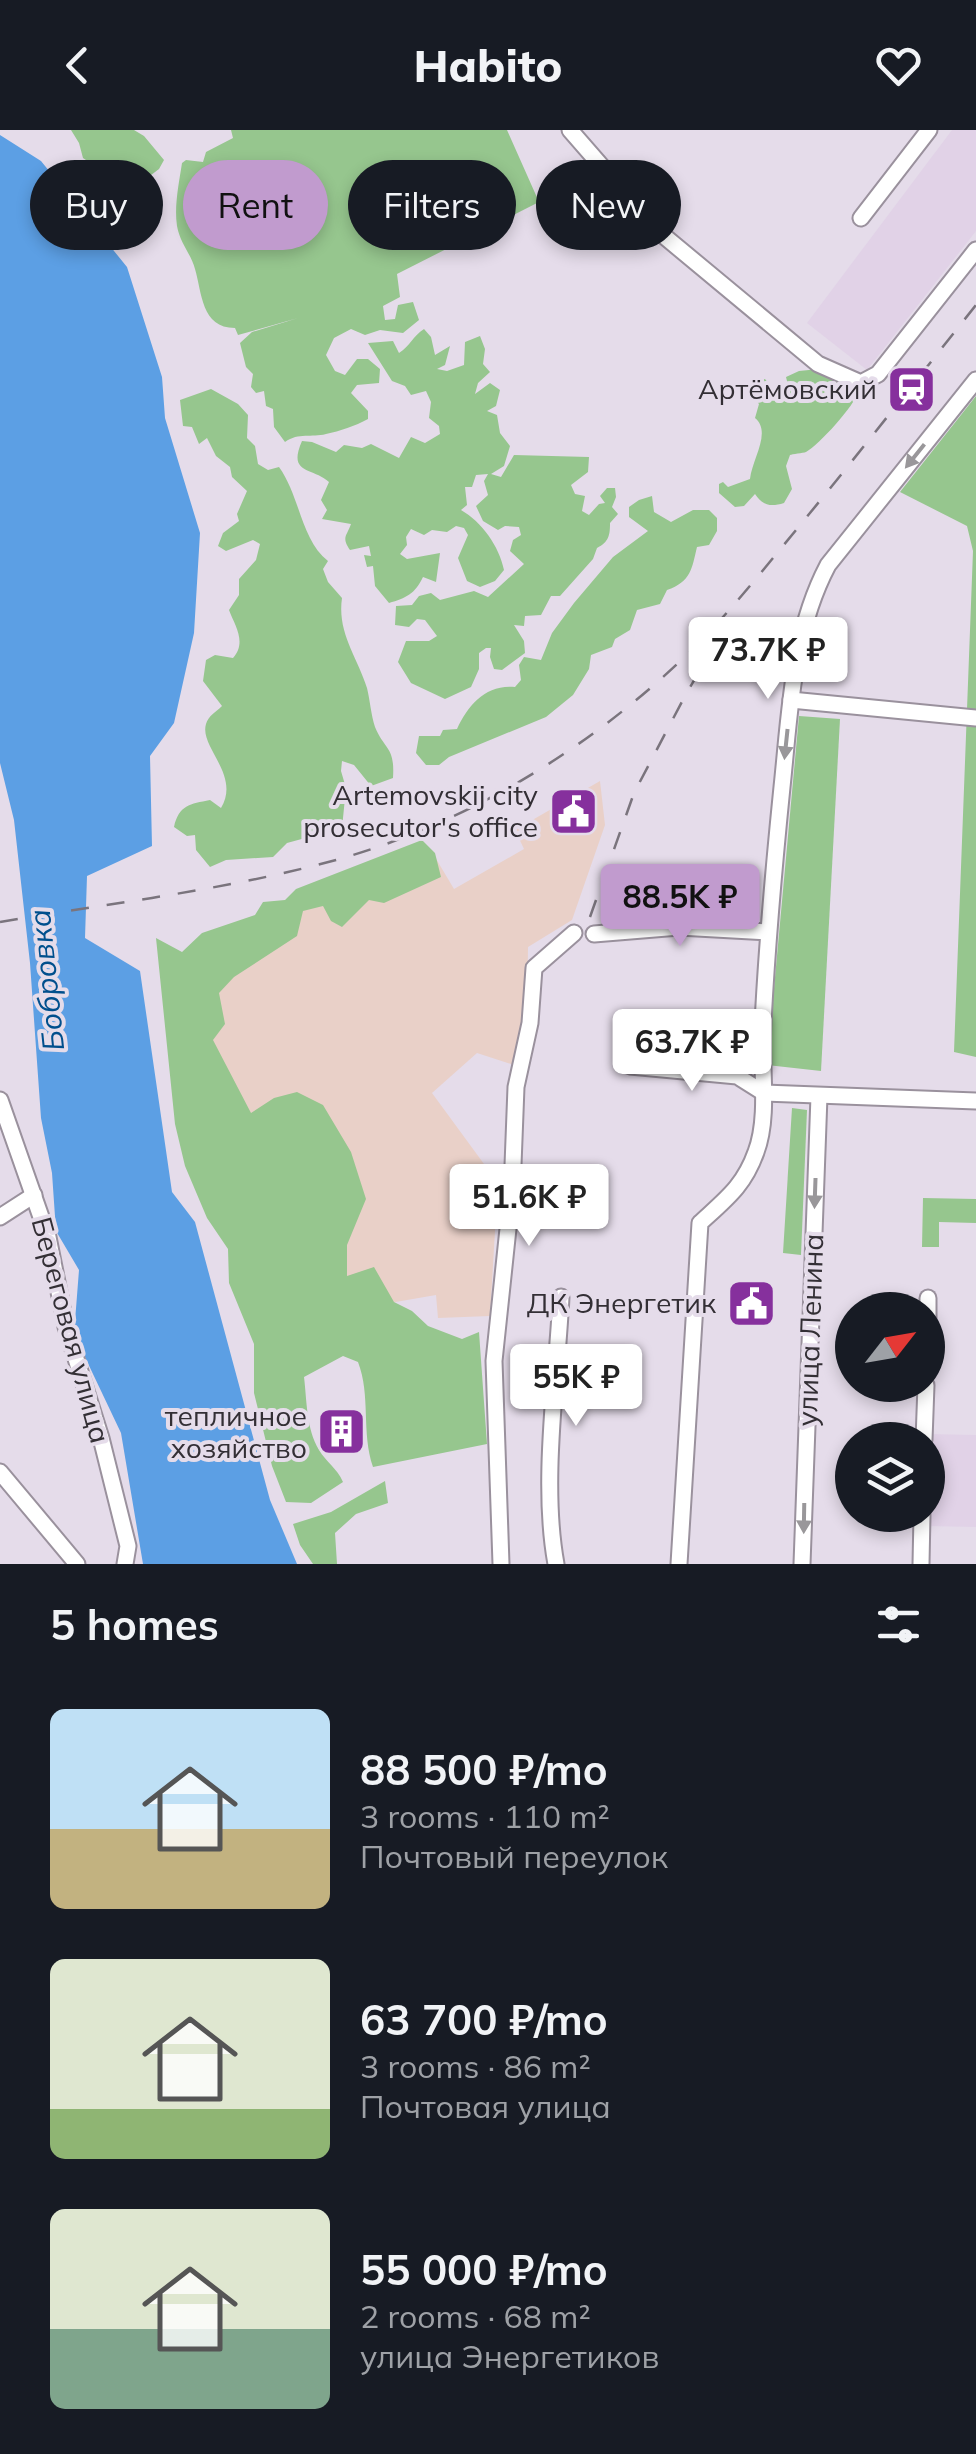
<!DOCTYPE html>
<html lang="en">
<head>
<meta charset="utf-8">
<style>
	body { margin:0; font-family:Mulish,sans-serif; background:#242831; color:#f1f3f6; height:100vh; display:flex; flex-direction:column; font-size:38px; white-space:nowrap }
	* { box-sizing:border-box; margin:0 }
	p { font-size:32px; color:#9ea1a6 }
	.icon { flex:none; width:55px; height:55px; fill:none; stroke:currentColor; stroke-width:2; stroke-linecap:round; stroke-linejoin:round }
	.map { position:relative; height:1434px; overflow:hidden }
	.sheet { display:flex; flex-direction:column; background:#171b24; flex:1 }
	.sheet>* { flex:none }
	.guide { position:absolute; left:30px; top:30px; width:918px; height:90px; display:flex; gap:20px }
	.needle { width:65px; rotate:59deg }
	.controls { position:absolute; left:835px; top:1162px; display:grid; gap:20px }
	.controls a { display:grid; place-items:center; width:110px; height:110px; border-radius:50%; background:#171b24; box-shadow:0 5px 15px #0003; font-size:50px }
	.price { position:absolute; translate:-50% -85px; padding:0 22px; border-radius:10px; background:#fff; color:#222; font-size:32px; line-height:65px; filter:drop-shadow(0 2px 5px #0008) }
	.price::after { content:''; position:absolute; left:50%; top:60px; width:30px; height:22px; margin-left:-15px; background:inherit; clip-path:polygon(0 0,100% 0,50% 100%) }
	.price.on { background:#c19bce; color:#111 }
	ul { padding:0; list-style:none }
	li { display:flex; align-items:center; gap:30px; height:250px; padding:0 50px }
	li span { display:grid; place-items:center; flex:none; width:280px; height:200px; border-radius:15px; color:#555 }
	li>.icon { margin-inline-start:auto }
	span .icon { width:120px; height:120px; fill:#fffc; stroke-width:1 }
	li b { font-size:42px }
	h2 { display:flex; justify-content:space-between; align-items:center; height:120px; padding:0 50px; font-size:42px }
	.pill { padding:0 35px; border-radius:45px; background:#171b24; box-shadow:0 5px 15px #0003; font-size:35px; line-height:90px }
	.pill.on { background:#c19bce; color:#111 }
	header { display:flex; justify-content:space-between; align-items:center; height:130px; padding:0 50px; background:#171b24; font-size:45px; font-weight:800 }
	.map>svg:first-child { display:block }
	.built { fill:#e1d2e7 }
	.medical { fill:#e9d0c8 }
	.green { fill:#96c68e }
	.water { fill:#5c9fe4 }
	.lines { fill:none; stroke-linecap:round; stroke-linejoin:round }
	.minor-casing { stroke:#9a919d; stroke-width:19 }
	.minor { stroke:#fff; stroke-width:15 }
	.rail { stroke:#7a747d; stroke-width:2.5; stroke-dasharray:18 18; stroke-linecap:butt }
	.oneway { fill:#99979a }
	.labels { text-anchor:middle; stroke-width:8; stroke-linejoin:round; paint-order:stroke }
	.poi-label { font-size:28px; fill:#332f35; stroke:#e5dcea; text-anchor:end }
	.street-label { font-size:28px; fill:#332f35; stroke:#e5dcea }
	.water-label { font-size:30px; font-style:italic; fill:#004f8d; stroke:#e5dcea }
</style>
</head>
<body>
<header><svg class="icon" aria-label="back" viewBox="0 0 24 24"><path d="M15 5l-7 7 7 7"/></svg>Habito<svg class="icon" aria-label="heart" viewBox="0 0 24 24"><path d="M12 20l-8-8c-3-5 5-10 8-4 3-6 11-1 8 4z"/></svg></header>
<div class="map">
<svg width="976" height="1434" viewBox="0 0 976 1434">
	<rect width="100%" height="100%" fill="#e5dcea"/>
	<g class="built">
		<polygon points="952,0 976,0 976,101 867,240 807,193"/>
		<polygon points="927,1304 976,1305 976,1397 926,1396"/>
	</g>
	<polygon class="medical" points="600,651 605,695 572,790 528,817 527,886 517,936 477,923 432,963 495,1049 497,1067 490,1186 438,1188 436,1165 274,1193 205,913 198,824 306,768 435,727 454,759 524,719 515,700"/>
	<g class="green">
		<polygon points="71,0 134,0 144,6 164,30 159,39 130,61 110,60 102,48 105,39 102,32 92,34 83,28 79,13"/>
		<path d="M 231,0 L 507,0 L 539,72 L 397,144 L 400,167 L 383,176 L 385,190 L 395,189 L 398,175 L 413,172 L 419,190 L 403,203 L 380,200 L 365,205 L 351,199 L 334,208 L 326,225 L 335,241 L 345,245 L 357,229 L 368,229 L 380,239 L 379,253 L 357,255 L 351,263 L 368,281 L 368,289 C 355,296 340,301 326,304 C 311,308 299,302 285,312 L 274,297 L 273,279 L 266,276 L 264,261 L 256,263 L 251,257 L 253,244 L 246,237 L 240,213 L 252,202 L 298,188 L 238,205 L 235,198 C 201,198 202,162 195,139 C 191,124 180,113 177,96 C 174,76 179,53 182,33 L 186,30 L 203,32 L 206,22 L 233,8 Z"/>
		<path d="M 424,199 L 431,207 L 435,225 L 450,216 L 445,235 L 437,239 L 447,241 L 464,235 L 465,212 L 480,206 L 485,219 L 483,234 L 490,242 L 478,253 L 475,264 L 490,253 L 500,260 L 496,276 L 487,281 L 497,285 L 500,303 L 510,316 L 504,336 L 491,344 L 501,347 L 514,325 L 589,327 L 588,342 L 571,355 L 575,364 L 585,366 L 582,381 L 589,385 L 599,374 L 605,373 L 600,366 L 607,358 L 615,358 L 616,367 L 612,377 L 618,384 L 610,393 C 610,405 609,412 597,418 L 593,429 L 560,466 L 551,466 L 541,485 L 525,486 L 524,496 L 514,495 L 524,511 L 525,523 L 502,540 L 494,539 L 490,527 L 491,518 L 486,518 L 479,523 L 479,539 L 471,557 L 445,569 L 411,553 L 398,532 L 406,511 L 429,511 L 437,506 L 425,490 L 417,489 L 409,497 L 395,495 L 396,476 L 412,475 L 419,466 L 431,463 L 440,470 L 474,461 L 488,467 L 524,434 L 510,421 L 513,410 L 521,405 L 519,397 L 505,396 L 498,400 L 483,391 L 476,376 L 488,365 L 484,351 L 488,344 L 476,345 L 472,357 L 465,357 L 467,375 L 461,380 C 482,392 499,416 504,440 L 495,451 L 480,457 L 467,451 L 458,428 L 468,405 L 464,398 L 456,396 L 447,402 L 432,400 L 424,405 L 411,399 L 406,407 L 407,415 L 400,424 L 407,429 L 440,423 L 436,452 L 423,447 C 415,464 406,468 389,473 L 375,456 L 373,436 L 367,437 L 364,425 L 371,426 L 369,416 L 350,420 C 341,407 347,406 351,394 L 322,389 L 327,380 L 321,370 L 329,352 C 313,337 287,345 302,311 L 312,312 L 336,322 L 344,315 L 362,318 L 371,314 L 399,328 L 411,307 L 425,313 L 440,304 L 439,296 L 429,288 L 431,272 L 426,261 L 411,265 L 405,256 L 392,251 L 368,213 L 393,211 L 399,223 C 410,216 413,206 424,199 Z"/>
		<path d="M 819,239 L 858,262 C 855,275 819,315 806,322 C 803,323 792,324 790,325 L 786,336 L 792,359 L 784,373 C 771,377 763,376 755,364 L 744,376 L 735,377 L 719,363 L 719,354 L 723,352 L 728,357 L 750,349 C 752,329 772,302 755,288 L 759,274 L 749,263 L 751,254 L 765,249 L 768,253 L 765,264 L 771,257 L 781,264 L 788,255 L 786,247 L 799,241 Z"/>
		<path d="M 211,259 L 238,274 L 248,285 L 247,308 L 255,316 L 258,334 L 268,340 L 279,337 C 300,366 301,410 328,431 L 323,439 L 328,452 L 342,468 C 337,503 357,526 367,558 C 370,570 371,585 375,597 C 385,621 395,616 393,648 L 371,656 L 354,635 L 342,631 L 341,641 L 346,658 L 342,698 L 287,713 L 273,727 L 226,730 L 210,737 L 196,720 L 195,705 L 187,706 L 174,697 C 179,675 190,674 210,670 L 221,678 C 241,645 199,617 206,594 C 208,586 216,582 222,576 L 203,551 L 206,530 L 215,525 L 233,528 C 247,512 235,496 229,480 L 239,465 L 239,449 L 256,430 L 260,414 L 253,410 L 226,421 L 218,416 L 223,403 L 239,391 L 237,384 L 247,361 L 232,347 L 230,337 L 216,326 L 207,308 L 199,314 L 192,297 L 183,296 L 180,270 Z"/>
		<polygon points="976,266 976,927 954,922 973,421 967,396 900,362"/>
		<path d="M 652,366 L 654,382 L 671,392 L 693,380 L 709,380 L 717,388 L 717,401 L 709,415 L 697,417 C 692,438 691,452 667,460 L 660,474 L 637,480 L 630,500 L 615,509 L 612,517 L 591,525 L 589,539 L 573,565 L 546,587 L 449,627 L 439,635 L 426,635 L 416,623 L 419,606 L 440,606 L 443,600 L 457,599 C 468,575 486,554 515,557 L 521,550 L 519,535 L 524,527 L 541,530 L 552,503 L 574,473 L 613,427 L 648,401 L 629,387 L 629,377 L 639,370 Z"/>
		<polygon points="799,586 840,589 821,941 767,935"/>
		<path d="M 422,710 L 435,723 L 441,747 L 384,773 L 369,770 L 342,797 L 331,791 L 323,776 L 303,781 L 297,806 L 234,847 L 219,863 L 225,894 L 213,910 L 251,983 L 274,968 L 297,962 L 323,975 L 351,1022 L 366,1069 L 347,1115 L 347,1146 L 374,1137 L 394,1172 L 412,1181 L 428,1196 L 462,1209 L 479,1202 L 487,1314 L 373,1337 C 361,1302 371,1266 358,1232 L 343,1226 L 304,1247 C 307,1271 306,1298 319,1320 C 326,1332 337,1338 343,1352 L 311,1373 L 286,1372 L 272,1336 L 254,1263 L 254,1214 L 229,1153 L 228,1119 L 207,1088 L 185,1036 L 175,994 L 156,808 L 182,822 L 202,803 L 255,785 L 263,772 L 285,770 L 296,759 Z"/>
		<polygon points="792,978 807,980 801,1125 783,1123"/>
		<polygon points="923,1068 976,1069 976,1093 939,1092 939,1117 922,1117"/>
		<polygon points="385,1351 388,1373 356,1384 335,1403 337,1434 313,1434 300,1415 293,1394 331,1382"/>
	</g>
	<polygon class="water" points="0,5 41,31 127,137 162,247 165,288 200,403 194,503 174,593 150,626 152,716 87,746 85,808 140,841 172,1062 195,1092 270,1370 297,1434 143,1434 121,1303 74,1204 79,1140 56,1101 52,1043 41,988 30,833 14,690 0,633"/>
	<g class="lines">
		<defs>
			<g id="minor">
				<polyline points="570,0 658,101 818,234 861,253 878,244 976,120"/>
				<polyline points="861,88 929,0"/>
				<polyline points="791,570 976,588"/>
				<polyline points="594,804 679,797 768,802"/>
				<polyline points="630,936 737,946 764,963 976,971"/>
				<polyline points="0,970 48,1107 66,1197 101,1308 128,1416 125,1434"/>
				<polyline points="0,1087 34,1065"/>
				<polyline points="928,1192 928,1168"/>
				<polyline points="924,1310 926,1255"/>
				<polyline points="0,1342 77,1434"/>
				<polyline points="501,1434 494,1231 512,1061 516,957 530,893 534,838 574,803"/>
				<path d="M 556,1434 C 541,1353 557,1250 561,1167"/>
				<path d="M 679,1434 L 700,1093 C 726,1069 744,1056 756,1022 C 770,985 760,933 763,893 C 767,814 774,736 782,657 C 790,582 792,503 828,435 L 976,250"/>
				<polyline points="802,1434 819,966"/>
				<polyline points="921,1434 922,1385"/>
			</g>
		</defs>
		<use href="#minor" class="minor-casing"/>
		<use href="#minor" class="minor"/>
		<g class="rail">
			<polyline points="590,787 634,663 686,564 725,498"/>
			<path d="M 0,792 C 112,773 226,760 336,730 C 472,692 597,614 697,515 C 734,477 767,435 801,394 C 860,322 918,248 976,175"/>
		</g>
	</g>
	<defs><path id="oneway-solid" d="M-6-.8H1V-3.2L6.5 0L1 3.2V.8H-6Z" transform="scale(2.5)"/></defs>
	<g class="oneway">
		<use href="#oneway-solid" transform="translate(915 326) rotate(129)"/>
		<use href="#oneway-solid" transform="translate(786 614) rotate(96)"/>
		<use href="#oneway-solid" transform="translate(815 1063) rotate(92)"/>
		<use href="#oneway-solid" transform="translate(804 1388) rotate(91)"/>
	</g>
	<defs>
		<symbol id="station-square" viewBox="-11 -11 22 22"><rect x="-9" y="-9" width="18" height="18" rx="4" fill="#86309d" stroke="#e5dcea"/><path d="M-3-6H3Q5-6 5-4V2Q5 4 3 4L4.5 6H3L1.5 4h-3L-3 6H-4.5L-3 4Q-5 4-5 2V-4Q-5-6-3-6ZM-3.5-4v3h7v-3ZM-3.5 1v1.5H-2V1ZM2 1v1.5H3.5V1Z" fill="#fff"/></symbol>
		<symbol id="civic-square" viewBox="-11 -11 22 22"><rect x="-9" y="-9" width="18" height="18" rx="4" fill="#86309d" stroke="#e5dcea"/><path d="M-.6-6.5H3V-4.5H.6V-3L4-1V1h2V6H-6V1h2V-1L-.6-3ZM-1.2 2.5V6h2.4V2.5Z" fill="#fff"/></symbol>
		<symbol id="building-square" viewBox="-11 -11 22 22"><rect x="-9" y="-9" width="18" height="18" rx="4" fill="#86309d" stroke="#e5dcea"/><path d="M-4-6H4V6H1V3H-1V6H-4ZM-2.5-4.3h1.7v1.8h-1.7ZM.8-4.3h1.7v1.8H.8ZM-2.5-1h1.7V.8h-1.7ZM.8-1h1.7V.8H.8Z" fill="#fff"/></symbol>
	</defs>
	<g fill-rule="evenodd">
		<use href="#station-square" x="884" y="232" width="55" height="55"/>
		<use href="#civic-square" x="546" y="654" width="55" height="55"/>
		<use href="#civic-square" x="724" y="1146" width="55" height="55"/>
		<use href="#building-square" x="314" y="1274" width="55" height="55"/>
	</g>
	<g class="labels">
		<g class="poi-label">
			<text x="877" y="269">Артёмовский</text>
			<text x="538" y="675">Artemovskij city<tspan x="538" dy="32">prosecutor's office</tspan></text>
			<text x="716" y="1183">ДК Энергетик</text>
			<text x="307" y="1296">тепличное<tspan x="307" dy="32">хозяйство</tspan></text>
		</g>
		<g class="street-label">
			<text transform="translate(71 1200) rotate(75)" y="10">Береговая улица</text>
			<text transform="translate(810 1200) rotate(-88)" y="10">улица Ленина</text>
		</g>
		<g class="water-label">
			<text transform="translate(47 850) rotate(-96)" y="10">Бобровка</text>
		</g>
	</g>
</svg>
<div class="controls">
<a><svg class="needle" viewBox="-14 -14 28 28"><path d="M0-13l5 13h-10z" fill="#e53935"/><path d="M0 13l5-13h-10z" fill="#9ea1a6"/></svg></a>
<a><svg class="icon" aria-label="layers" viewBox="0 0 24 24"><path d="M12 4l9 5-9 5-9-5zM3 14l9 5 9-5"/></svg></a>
</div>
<b class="price" style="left:768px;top:572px">73.7K ₽</b>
<b class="price on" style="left:680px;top:819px">88.5K ₽</b>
<b class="price" style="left:692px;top:964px">63.7K ₽</b>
<b class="price" style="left:529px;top:1119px">51.6K ₽</b>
<b class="price" style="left:576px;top:1299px">55K ₽</b>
<div class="guide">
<a class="pill">Buy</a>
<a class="pill on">Rent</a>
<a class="pill">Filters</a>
<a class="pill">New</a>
</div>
</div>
<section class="sheet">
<h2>5 homes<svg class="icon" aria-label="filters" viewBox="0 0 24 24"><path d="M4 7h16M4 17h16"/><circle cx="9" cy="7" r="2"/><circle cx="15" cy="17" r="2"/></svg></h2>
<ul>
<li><span style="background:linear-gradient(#bfe0f5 60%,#c2b280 0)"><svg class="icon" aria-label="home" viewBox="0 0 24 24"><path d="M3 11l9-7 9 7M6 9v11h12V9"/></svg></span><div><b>88 500 ₽/mo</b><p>3 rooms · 110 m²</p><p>Почтовый переулок</p></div></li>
<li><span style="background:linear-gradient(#dfe7d0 75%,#8fb573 0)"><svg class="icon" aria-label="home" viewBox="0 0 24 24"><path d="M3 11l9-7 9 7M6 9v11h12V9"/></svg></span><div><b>63 700 ₽/mo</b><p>3 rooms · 86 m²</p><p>Почтовая улица</p></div></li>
<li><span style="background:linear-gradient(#dfe7d0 60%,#7fa58c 0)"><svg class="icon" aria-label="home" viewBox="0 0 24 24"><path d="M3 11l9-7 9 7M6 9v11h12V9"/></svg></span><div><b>55 000 ₽/mo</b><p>2 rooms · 68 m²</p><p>улица Энергетиков</p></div></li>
</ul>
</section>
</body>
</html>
